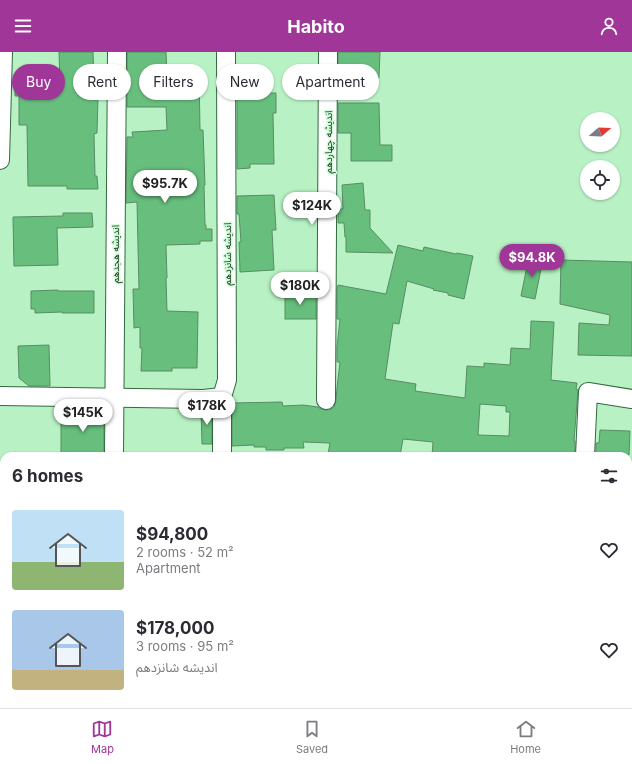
<!DOCTYPE html>
<html lang="en">
<head>
<meta charset="utf-8">
<style>
	body { margin:0; font-family:Inter,"Noto Sans Arabic",sans-serif; background:#f2f2f3; color:#2b2b33; height:100vh; display:flex; flex-direction:column; font-size:15px; white-space:nowrap }
	* { box-sizing:border-box; margin:0 }
	p { font-size:13px; color:#7c7c81 }
	.icon { flex:none; width:22px; height:22px; fill:none; stroke:currentColor; stroke-width:2; stroke-linecap:round; stroke-linejoin:round }
	.map { position:relative; flex:1; overflow:hidden }
	.details { position:absolute; left:0px; top:400px; width:632px; height:256px; display:flex; flex-direction:column; background:#fff; border-radius:12px 12px 0 0; box-shadow:0 1px 3px #0004 }
	.details>* { flex:none }
	.top-card { position:absolute; left:12px; top:12px; width:400px; height:36px; display:flex; gap:8px }
	.needle { width:26px; rotate:71deg }
	.controls { position:absolute; left:580px; top:60px; display:grid; gap:8px }
	.controls a { display:grid; place-items:center; width:40px; height:40px; border-radius:50%; background:#fff; box-shadow:0 1px 3px #0004; font-size:20px }
	.price { position:absolute; translate:-50% -34px; padding:0 9px; border-radius:14px; background:#fff; color:#222; font-size:13px; line-height:26px; filter:drop-shadow(0 1px 2px #0008) }
	.price::after { content:''; position:absolute; left:50%; top:24px; width:12px; height:9px; margin-left:-6px; background:inherit; clip-path:polygon(0 0,100% 0,50% 100%) }
	.price.current { background:#9f3698; color:#fff }
	ul { padding:0; list-style:none }
	li { display:flex; align-items:center; gap:12px; height:100px; padding:0 12px }
	li span { display:grid; place-items:center; flex:none; width:112px; height:80px; border-radius:4px; color:#555 }
	li>.icon { margin-inline-start:auto }
	span .icon { width:48px; height:48px; fill:#fffc; stroke-width:1 }
	li b { font-size:17px }
	h2 { display:flex; justify-content:space-between; align-items:center; height:48px; padding:0 12px; font-size:17px }
	.pill { padding:0 14px; border-radius:18px; background:#fff; box-shadow:0 1px 3px #0004; font-size:14px; line-height:36px }
	.pill.current { background:#9f3698; color:#fff }
	header { display:flex; justify-content:space-between; align-items:center; height:52px; padding:0 12px; background:#9f3698; color:#fff; font-size:18px; font-weight:700 }
	.tab-bar { display:flex; justify-content:space-around; align-items:center; height:56px; border-top:1px solid #e1e1e2; background:#fff; font-size:11px; color:#7c7c81 }
	.tab-bar a { display:grid; justify-items:center; gap:2px }
	.tab-bar .current { color:#9f3698 }
	.map>svg:first-child { display:block }
	.building { fill:#67be7d; stroke:#578d63; fill-rule:evenodd }
	.lines { fill:none; stroke-linecap:round; stroke-linejoin:round }
	.street-casing { stroke:#336841; stroke-width:20 }
	.street { stroke:#fff; stroke-width:18 }
	.labels { text-anchor:middle; stroke-width:3; stroke-linejoin:round; paint-order:stroke }
	.street-label { font-size:10px; fill:#1c3321; stroke:#cefcd7 }
</style>
</head>
<body>
<header><svg class="icon" aria-label="menu" viewBox="0 0 24 24"><path d="M4 6h16M4 12h16M4 18h16"/></svg>Habito<svg class="icon" aria-label="person" viewBox="0 0 24 24"><circle cx="12" cy="8" r="4"/><path d="M4 21q1-7 8-7t8 7"/></svg></header>
<div class="map">
<svg width="632" height="656" viewBox="0 0 632 656">
	<rect width="100%" height="100%" fill="#b8f2c4"/>
	<g class="building">
		<polygon points="59,0 93,0 94,30 106,31 106,46 98,46 97,81 94,82 95,124 97,124 98,137 67,137 67,134 28,134 27,73 19,73 19,44 15,44 15,32 60,32"/>
		<polygon points="127,0 166,0 167,22 199,21 200,78 203,78 205,133 204,133 205,173 206,173 206,177 212,177 212,189 200,189 200,192 166,193 167,226 166,226 167,259 198,260 197,316 172,316 172,319 141,319 142,296 140,296 140,275 134,276 133,237 139,237 137,150 126,151 127,85 133,85 132,80 167,78 166,55 127,55"/>
		<polygon points="338,0 380,0 379,26 338,25"/>
		<polygon points="237,41 276,41 276,61 273,61 274,112 250,112 250,116 237,117"/>
		<polygon points="338,51 379,51 380,93 392,93 392,109 351,109 351,81 338,81"/>
		<polygon points="363,131 365,158 370,158 370,176 393,201 346,200 346,185 345,185 344,171 338,171 338,157 343,157 342,133"/>
		<polygon points="274,143 276,178 272,178 274,218 240,220 239,190 241,190 239,162 237,162 237,144"/>
		<polygon points="63,161 92,161 93,175 57,176 58,213 14,214 13,165 63,164"/>
		<path d="M 398,193 L 423,199 L 424,195 L 456,202 L 457,201 L 473,204 L 464,247 L 448,243 L 448,241 L 433,238 L 434,237 L 407,229 L 399,272 L 393,271 L 385,327 L 416,332 L 415,339 L 465,346 L 467,314 L 484,315 L 484,311 L 510,313 L 511,296 L 530,297 L 531,269 L 554,270 L 551,328 L 577,331 L 576,337 L 578,338 L 574,389 L 575,389 L 575,402 L 564,401 L 563,404 L 432,404 L 433,390 L 403,387 L 400,404 L 340,404 L 328,402 L 330,391 L 303,390 L 304,396 L 284,396 L 284,398 L 266,398 L 266,395 L 254,395 L 254,393 L 232,394 L 232,351 L 282,350 L 283,354 L 303,353 L 318,355 L 321,357 L 326,358 L 331,357 L 334,355 L 336,348 L 337,336 L 340,310 L 337,310 L 337,295 L 340,267 L 337,267 L 337,238 L 338,233 L 386,242 ZM 480,352 L 506,354 L 506,360 L 510,360 L 509,384 L 478,383 Z"/>
		<polygon points="529,204 543,207 535,247 521,244"/>
		<polygon points="561,208 632,210 632,304 578,303 579,271 609,273 610,263 560,252"/>
		<polygon points="58,238 58,239 94,239 94,261 62,261 62,260 35,261 35,257 31,257 31,239"/>
		<rect x="285" y="242" width="31" height="25"/>
		<polygon points="49,293 50,334 29,334 19,326 18,294"/>
		<polygon points="104,357 104,404 61,404 61,358"/>
		<polygon points="201,357 212,357 212,392 202,392"/>
		<polygon points="600,378 630,379 629,403 596,401 596,391 599,391"/>
	</g>
	<g class="lines">
		<defs>
			<g id="street">
				<polyline points="0,108 3,0"/>
				<polyline points="0,344 203,347 222,345"/>
				<polyline points="326,348 328,0"/>
				<polyline points="114,404 117,0"/>
				<polyline points="222,404 222,345 227,328 226,0"/>
				<polyline points="585,404 588,340 632,347"/>
				<polyline points="223,652 223,656"/>
				<polyline points="113,656 113,652"/>
				<polyline points="580,656 580,652"/>
			</g>
		</defs>
		<use href="#street" class="street-casing"/>
		<use href="#street" class="street"/>
	</g>
	<g class="labels">
		<g class="street-label">
			<text transform="translate(328 90) rotate(-90)" y="4">اندیشه چهاردهم</text>
			<text transform="translate(115 202) rotate(-90)" y="4">اندیشه هجدهم</text>
			<text transform="translate(227 202) rotate(-90)" y="4">اندیشه شانزدهم</text>
		</g>
	</g>
</svg>
<div class="controls">
<a><svg class="needle" viewBox="-14 -14 28 28"><path d="M0-13l5 13h-10z" fill="#e53935"/><path d="M0 13l5-13h-10z" fill="#7c7c81"/></svg></a>
<a><svg class="icon" aria-label="locate" viewBox="0 0 24 24"><circle cx="12" cy="12" r="6"/><path d="M12 2v4M12 18v4M2 12h4M18 12h4"/></svg></a>
</div>
<b class="price" style="left:165px;top:152px">$95.7K</b>
<b class="price" style="left:312px;top:174px">$124K</b>
<b class="price current" style="left:532px;top:226px">$94.8K</b>
<b class="price" style="left:300px;top:254px">$180K</b>
<b class="price" style="left:207px;top:374px">$178K</b>
<b class="price" style="left:83px;top:381px">$145K</b>
<div class="top-card">
<a class="pill current">Buy</a>
<a class="pill">Rent</a>
<a class="pill">Filters</a>
<a class="pill">New</a>
<a class="pill">Apartment</a>
</div>
<section class="details">
<h2>6 homes<svg class="icon" aria-label="filters" viewBox="0 0 24 24"><path d="M4 7h16M4 17h16"/><circle cx="9" cy="7" r="2"/><circle cx="15" cy="17" r="2"/></svg></h2>
<ul>
<li><span style="background:linear-gradient(#bfe0f5 65%,#8fb573 0)"><svg class="icon" aria-label="home" viewBox="0 0 24 24"><path d="M3 11l9-7 9 7M6 9v11h12V9"/></svg></span><div><b>$94,800</b><p>2 rooms · 52 m²</p><p>Apartment</p></div><svg class="icon" aria-label="heart" viewBox="0 0 24 24"><path d="M12 20l-8-8c-3-5 5-10 8-4 3-6 11-1 8 4z"/></svg></li>
<li><span style="background:linear-gradient(#a9c7e8 75%,#c2b280 0)"><svg class="icon" aria-label="home" viewBox="0 0 24 24"><path d="M3 11l9-7 9 7M6 9v11h12V9"/></svg></span><div><b>$178,000</b><p>3 rooms · 95 m²</p><p>اندیشه شانزدهم</p></div><svg class="icon" aria-label="heart" viewBox="0 0 24 24"><path d="M12 20l-8-8c-3-5 5-10 8-4 3-6 11-1 8 4z"/></svg></li>
</ul>
</section>
</div>
<nav class="tab-bar">
<a class="current"><svg class="icon" aria-label="map" viewBox="0 0 24 24"><path d="M3 6l6-2 6 2 6-2v14l-6 2-6-2-6 2zM9 4v14M15 6v14"/></svg>Map</a>
<a><svg class="icon" aria-label="saved" viewBox="0 0 24 24"><path d="M7 4h10v16l-5-4-5 4z"/></svg>Saved</a>
<a><svg class="icon" aria-label="home" viewBox="0 0 24 24"><path d="M3 11l9-7 9 7M6 9v11h12V9"/></svg>Home</a>
</nav>
</body>
</html>
